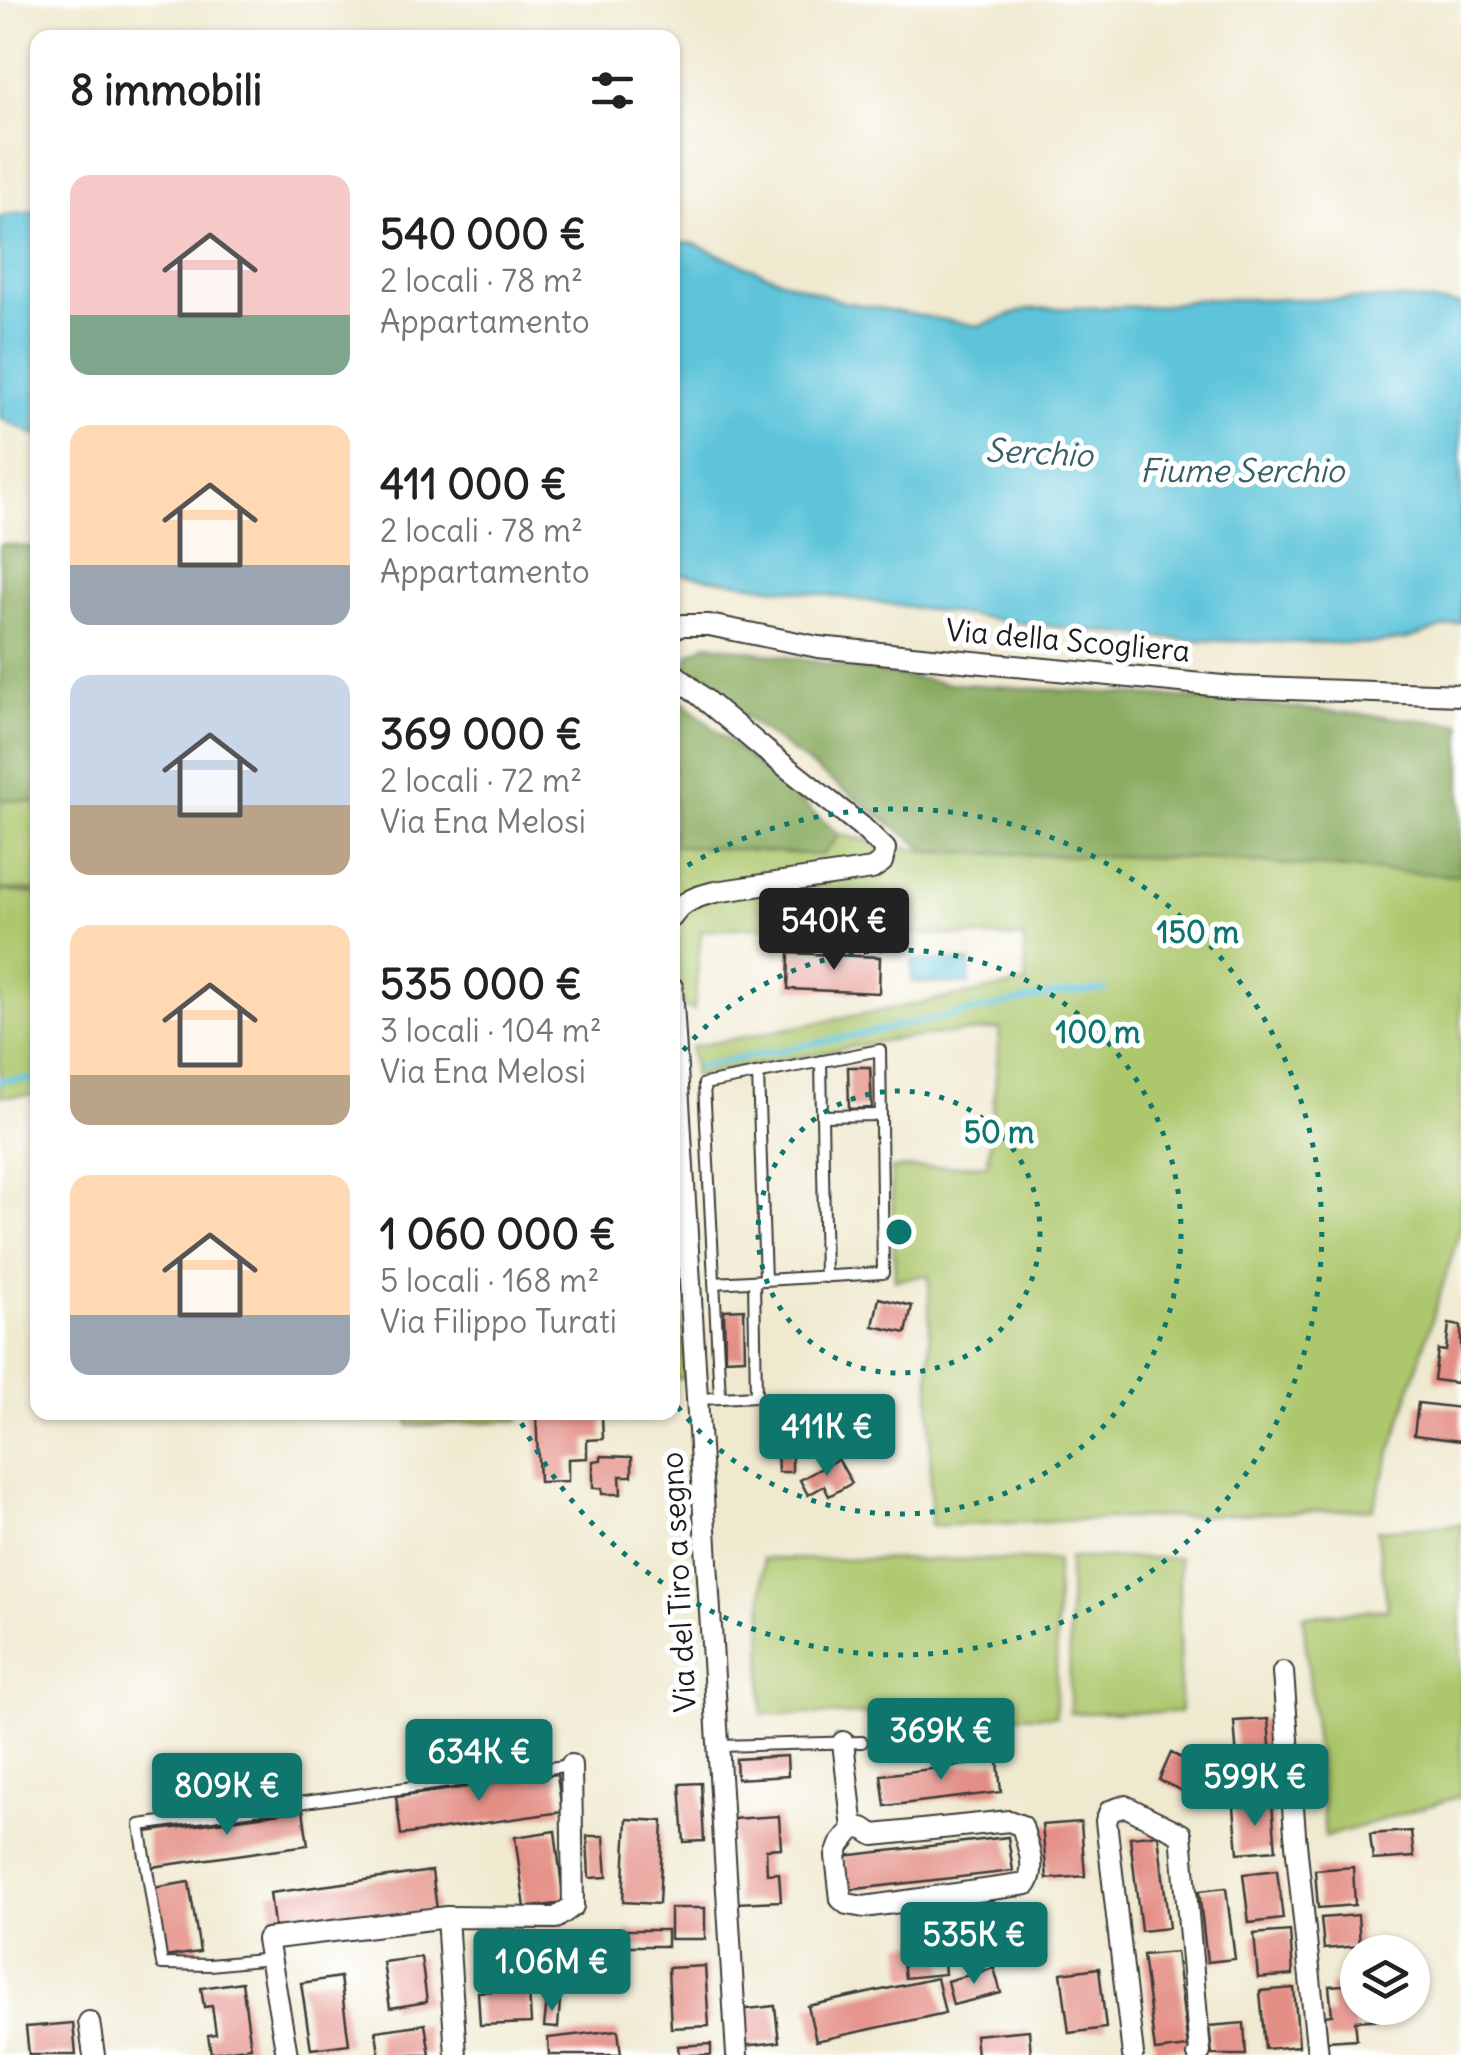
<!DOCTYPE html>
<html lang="it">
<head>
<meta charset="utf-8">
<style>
	body { margin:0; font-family:Delius,sans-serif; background:#f2f2f2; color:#222; height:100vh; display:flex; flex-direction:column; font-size:38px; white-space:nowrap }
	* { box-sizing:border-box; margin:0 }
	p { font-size:32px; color:#767676 }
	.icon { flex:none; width:55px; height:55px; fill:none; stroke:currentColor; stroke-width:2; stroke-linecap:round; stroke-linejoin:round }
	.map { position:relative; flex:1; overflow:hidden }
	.side { position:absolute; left:30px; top:30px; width:650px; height:1390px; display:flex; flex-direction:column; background:#fff; border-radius:20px; box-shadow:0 2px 8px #0004 }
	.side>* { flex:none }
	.buttons { position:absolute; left:1340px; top:1935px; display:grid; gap:20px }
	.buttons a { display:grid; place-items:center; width:90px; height:90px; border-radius:50%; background:#fff; box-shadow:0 2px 8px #0004; font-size:50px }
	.price { position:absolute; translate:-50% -85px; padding:0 22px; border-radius:10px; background:#0f766e; color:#fff; font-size:32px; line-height:65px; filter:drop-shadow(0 2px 5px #0008) }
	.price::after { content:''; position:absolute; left:50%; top:60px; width:30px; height:22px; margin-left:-15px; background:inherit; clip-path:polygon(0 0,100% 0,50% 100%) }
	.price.active { background:#222; color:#fff }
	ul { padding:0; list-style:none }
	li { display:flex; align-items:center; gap:30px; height:250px; padding:0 40px }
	li span { display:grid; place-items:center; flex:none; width:280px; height:200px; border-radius:20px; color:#555 }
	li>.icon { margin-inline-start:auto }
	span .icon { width:120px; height:120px; fill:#fffc; stroke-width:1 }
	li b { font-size:42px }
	h2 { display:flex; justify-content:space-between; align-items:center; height:120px; padding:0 40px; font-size:42px }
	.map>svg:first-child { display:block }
	.green { fill:#adc76d; stroke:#647244; stroke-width:2.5 }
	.forest { fill:#8aac60; stroke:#53643e; stroke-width:2.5 }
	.water { fill:#5dc4da; stroke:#3c707b; stroke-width:2.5 }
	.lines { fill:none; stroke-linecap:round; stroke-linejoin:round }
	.stream { stroke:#5dc4da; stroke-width:6 }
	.building { fill:#e48f86 }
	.lane-casing { stroke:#3c3b37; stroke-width:14 }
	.street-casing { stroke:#3c3b37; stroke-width:24 }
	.lane { stroke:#fff; stroke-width:10 }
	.street { stroke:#fff; stroke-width:20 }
	.ring { fill:none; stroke:#0f766e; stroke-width:5; stroke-dasharray:5 10 }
	.labels { text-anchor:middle; stroke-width:10; stroke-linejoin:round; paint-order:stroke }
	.street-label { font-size:30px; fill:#1c1c1c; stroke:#fff }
	.water-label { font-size:32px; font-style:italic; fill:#365f68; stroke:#fff }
	.centre { fill:#0f766e; stroke:#fff; stroke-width:5 }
	.ring-label { font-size:30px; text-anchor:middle; font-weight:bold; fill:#0f766e; stroke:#fff; stroke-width:10; stroke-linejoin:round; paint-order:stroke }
</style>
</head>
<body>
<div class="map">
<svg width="1461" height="2055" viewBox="0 0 1461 2055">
	<rect width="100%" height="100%" fill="#fff"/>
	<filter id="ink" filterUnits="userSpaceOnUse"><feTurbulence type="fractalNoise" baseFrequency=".01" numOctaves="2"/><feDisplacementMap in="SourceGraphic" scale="20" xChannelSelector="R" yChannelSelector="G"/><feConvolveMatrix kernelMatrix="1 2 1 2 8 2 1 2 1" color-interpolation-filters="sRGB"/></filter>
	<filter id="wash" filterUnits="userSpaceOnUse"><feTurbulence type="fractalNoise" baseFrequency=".0048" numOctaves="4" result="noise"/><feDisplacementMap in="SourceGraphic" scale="40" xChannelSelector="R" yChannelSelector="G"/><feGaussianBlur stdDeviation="2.25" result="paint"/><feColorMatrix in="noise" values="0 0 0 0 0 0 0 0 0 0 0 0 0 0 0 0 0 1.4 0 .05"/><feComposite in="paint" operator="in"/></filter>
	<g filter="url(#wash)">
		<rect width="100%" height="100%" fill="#efe9cf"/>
		<g class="green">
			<polygon points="0,799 37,802 37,891 0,889"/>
			<polygon points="840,835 929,852 1187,858 1461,876 1461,1227 1373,1509 931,1526 929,1275 895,1280 891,1169 988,1164 1000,1029 888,1040 694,1077 691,1047 1026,983 1024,938 749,927 701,931 694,1010 680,1005 677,936 672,936 672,845 822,855"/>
			<polygon points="0,891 37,894 37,1095 0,1096"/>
			<polygon points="672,1204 673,1204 686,1379 673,1378"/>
			<polygon points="408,1413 518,1413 519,1420 409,1426"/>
			<polygon points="1461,1524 1461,1796 1325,1837 1303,1616 1388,1609 1377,1530"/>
			<polygon points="1069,1558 1179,1558 1180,1712 1070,1713"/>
			<polygon points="763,1559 1057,1560 1056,1716 762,1714"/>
		</g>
		<g class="forest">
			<polygon points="0,544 37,548 37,802 0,799"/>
			<polygon points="707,644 945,683 1176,697 1461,724 1461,876 1187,858 929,852 684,673 689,654"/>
			<polygon points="673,694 840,835 822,855 673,845"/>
		</g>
		<g class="water">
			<polygon points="37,211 38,211 37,436 0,418 0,216"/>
			<polygon points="672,242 692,243 773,277 844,302 979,326 1028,309 1159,306 1201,299 1407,299 1461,305 1461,622 1407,639 1371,644 1182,640 1028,624 673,573"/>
			<polygon points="913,960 970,962 969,984 912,982"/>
		</g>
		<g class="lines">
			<g class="stream">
				<polyline points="698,1067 1057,994 1105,990"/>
				<polyline points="0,1080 38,1080"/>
			</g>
		</g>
		<g id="blocks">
			<g class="building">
				<polygon points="789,953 880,957 879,993 788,989"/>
				<polygon points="848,1067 870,1067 872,1108 849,1109"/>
				<polygon points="879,1298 912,1306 906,1333 873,1326"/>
				<polygon points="744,1309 745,1358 725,1359 724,1310"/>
				<polygon points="1449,1324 1461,1326 1461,1354 1457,1383 1434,1380 1438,1350 1446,1351"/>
				<polygon points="1418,1403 1461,1408 1461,1441 1414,1435"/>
				<polygon points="536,1412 614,1412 614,1417 602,1417 603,1439 587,1440 587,1458 568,1459 568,1481 539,1482"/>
				<polygon points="792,1448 792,1472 778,1472 777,1449"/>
				<polygon points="601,1456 632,1457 632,1476 620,1476 621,1494 602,1494 602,1488 593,1488 593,1461 601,1460"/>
				<polygon points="838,1459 852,1483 829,1496 824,1486 808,1495 800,1480"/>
				<polygon points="1268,1719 1273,1783 1239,1785 1234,1721"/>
				<polygon points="1171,1753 1221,1777 1209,1804 1159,1780"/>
				<polygon points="787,1756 788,1776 737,1779 736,1759"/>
				<polygon points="998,1761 1001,1792 885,1806 881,1775"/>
				<polygon points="557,1774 562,1812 401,1835 396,1797"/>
				<polygon points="701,1783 704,1841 684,1842 680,1784"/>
				<polygon points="1272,1804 1276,1850 1238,1853 1234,1807"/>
				<polygon points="303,1810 308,1845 151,1867 146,1832"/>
				<polygon points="779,1816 781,1848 766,1849 767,1874 779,1873 781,1901 737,1903 732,1819"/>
				<polygon points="627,1819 663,1821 659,1904 623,1902"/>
				<polygon points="1081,1822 1085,1876 1047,1879 1042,1825"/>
				<polygon points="555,1831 564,1903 525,1908 515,1837"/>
				<polygon points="1411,1831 1414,1857 1373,1860 1370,1834"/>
				<polygon points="1158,1834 1169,1928 1141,1931 1130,1837"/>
				<polygon points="587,1836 604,1836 607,1877 589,1878"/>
				<polygon points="1008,1837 1013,1871 847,1890 843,1856"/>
				<polygon points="1353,1867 1355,1905 1318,1908 1315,1870"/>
				<polygon points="1277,1870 1283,1919 1249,1923 1243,1874"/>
				<polygon points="432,1871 437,1910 275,1933 270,1893"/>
				<polygon points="189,1882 200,1952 164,1957 153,1888"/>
				<polygon points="1226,1888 1235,1959 1207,1962 1199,1891"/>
				<rect x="670" y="1908" width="35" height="31"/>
				<polygon points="1358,1915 1360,1946 1324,1949 1321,1918"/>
				<rect x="627" y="1930" width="40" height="16"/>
				<polygon points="1290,1931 1293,1975 1258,1978 1254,1934"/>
				<polygon points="942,1940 945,1974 905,1978 901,1944"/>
				<polygon points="1176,1952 1188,2047 1155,2051 1143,1955"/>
				<polygon points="421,1957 427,2002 390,2008 383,1962"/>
				<polygon points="705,1966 709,2026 671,2028 668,1968"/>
				<polygon points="994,1968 1001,1993 953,2005 947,1981"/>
				<polygon points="1099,1968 1106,2028 1069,2033 1061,1973"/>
				<polygon points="340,1977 349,2044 311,2049 301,1983"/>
				<polygon points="937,1978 945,2013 816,2041 808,2006"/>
				<polygon points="242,1982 251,2047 211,2053 208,2035 216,2034 212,2006 204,2007 201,1988"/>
				<polygon points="1358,1984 1358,2008 1398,2008 1399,2018 1355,2021 1357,2039 1327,2041 1325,2016 1332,2015 1329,1986"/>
				<polygon points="1294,1988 1299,2046 1265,2049 1260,1991"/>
				<polygon points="529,1989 531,2023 480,2025 478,1992"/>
				<polygon points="547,2000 560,2001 558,2028 544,2027"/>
				<polygon points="775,2006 779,2042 742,2046 738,2010"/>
				<polygon points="73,2023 76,2055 29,2055 26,2027"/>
				<polygon points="1244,2023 1246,2055 1212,2055 1209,2026"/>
				<polygon points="425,2024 430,2055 379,2055 376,2031"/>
				<polygon points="618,2030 621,2055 549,2055 548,2038"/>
				<polygon points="1029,2030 1031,2055 977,2055 975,2035"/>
				<polygon points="711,2044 711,2055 679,2055 678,2046"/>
			</g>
		</g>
	</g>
	<g filter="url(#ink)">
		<use href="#blocks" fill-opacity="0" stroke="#3c3b37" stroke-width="2.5"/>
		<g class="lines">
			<defs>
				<g id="lane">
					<polyline points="821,1061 825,1277"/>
					<polyline points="758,1074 765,1280"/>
					<polyline points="822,1116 880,1115"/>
					<polyline points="720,1398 756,1396 754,1281"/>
					<polyline points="698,1399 720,1398 704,1084 880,1050 883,1273 714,1283"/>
					<polyline points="719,1746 862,1742"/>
					<polyline points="270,1959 210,1965 162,1964 140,1825 571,1765"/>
				</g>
				<g id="street">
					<polyline points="672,629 683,625 709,625 818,647 1233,687 1461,695"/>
					<path d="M 672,672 L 765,750 L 861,826 L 885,849 L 882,862 L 872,869 L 715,892 C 698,896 682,901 672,917"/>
					<polyline points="672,987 737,2055"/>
					<polyline points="1283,1672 1295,1834 1318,2055"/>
					<path d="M 843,1742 L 853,1829 L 840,1845 L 836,1856 L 841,1899 L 847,1904 L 864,1907 L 1027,1884 C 1037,1866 1027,1845 1022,1826 L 1009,1821 L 874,1835 L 863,1828 L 853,1829"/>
					<polyline points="447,1917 456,2055"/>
					<polyline points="89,2022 94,2055"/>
					<polyline points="287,2055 267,1939 447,1917 556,1918 573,1906 571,1765"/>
					<polyline points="1133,2055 1106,1821 1110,1811 1125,1806 1181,1834 1200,2052 1198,2055"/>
				</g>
			</defs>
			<use href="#lane" class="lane-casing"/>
			<use href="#street" class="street-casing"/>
			<use href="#lane" class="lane"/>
			<use href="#street" class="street"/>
		</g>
	</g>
	<g class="ring">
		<circle cx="899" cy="1232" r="141"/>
		<path d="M674 1062A282 282 0 1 1 674 1402"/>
		<path d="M675 873A423 423 0 1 1 517 1414"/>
	</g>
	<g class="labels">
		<g class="street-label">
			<text transform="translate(1068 641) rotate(5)" y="10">Via della Scogliera</text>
			<text transform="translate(679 1582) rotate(-93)" y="10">Via del Tiro a segno</text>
		</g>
		<g class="water-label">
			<text transform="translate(1039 453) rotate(3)" y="11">Serchio</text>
			<text x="1242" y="482">Fiume Serchio</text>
		</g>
	</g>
	<circle cx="899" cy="1232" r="15" class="centre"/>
	<g class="ring-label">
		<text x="1198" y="943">150 m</text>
		<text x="1098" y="1043">100 m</text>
		<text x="999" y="1143">50 m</text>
	</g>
</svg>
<div class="buttons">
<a><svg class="icon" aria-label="layers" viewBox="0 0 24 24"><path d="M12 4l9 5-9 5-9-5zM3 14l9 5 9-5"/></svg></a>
</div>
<b class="price active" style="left:834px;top:973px">540K €</b>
<b class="price" style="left:827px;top:1479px">411K €</b>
<b class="price" style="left:941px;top:1783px">369K €</b>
<b class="price" style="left:479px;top:1804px">634K €</b>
<b class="price" style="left:1255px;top:1829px">599K €</b>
<b class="price" style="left:227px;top:1838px">809K €</b>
<b class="price" style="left:974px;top:1987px">535K €</b>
<b class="price" style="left:552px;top:2014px">1.06M €</b>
<section class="side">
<h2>8 immobili<svg class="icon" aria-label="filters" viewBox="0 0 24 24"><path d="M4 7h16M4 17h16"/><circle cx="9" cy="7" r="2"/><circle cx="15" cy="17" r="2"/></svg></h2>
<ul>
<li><span style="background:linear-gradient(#f6c9c9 70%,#7fa58c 0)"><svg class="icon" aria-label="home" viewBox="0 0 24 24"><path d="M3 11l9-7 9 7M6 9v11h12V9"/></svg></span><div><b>540 000 €</b><p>2 locali · 78 m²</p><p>Appartamento</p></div></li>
<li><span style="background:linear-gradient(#ffd9b3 70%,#9aa5b1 0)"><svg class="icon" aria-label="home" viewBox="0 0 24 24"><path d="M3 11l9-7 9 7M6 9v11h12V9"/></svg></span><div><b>411 000 €</b><p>2 locali · 78 m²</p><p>Appartamento</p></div></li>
<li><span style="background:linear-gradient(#c9d6e8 65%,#b9a48a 0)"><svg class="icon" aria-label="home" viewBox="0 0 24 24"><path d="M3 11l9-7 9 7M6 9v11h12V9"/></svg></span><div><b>369 000 €</b><p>2 locali · 72 m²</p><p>Via Ena Melosi</p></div></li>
<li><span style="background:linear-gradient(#ffd9b3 75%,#b9a48a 0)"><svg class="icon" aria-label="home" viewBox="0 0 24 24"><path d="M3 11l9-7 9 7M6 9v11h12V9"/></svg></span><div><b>535 000 €</b><p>3 locali · 104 m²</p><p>Via Ena Melosi</p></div></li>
<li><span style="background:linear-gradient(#ffd9b3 70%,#9aa5b1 0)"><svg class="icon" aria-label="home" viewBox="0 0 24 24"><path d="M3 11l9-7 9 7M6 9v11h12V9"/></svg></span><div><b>1 060 000 €</b><p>5 locali · 168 m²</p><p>Via Filippo Turati</p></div></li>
</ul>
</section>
</div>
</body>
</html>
